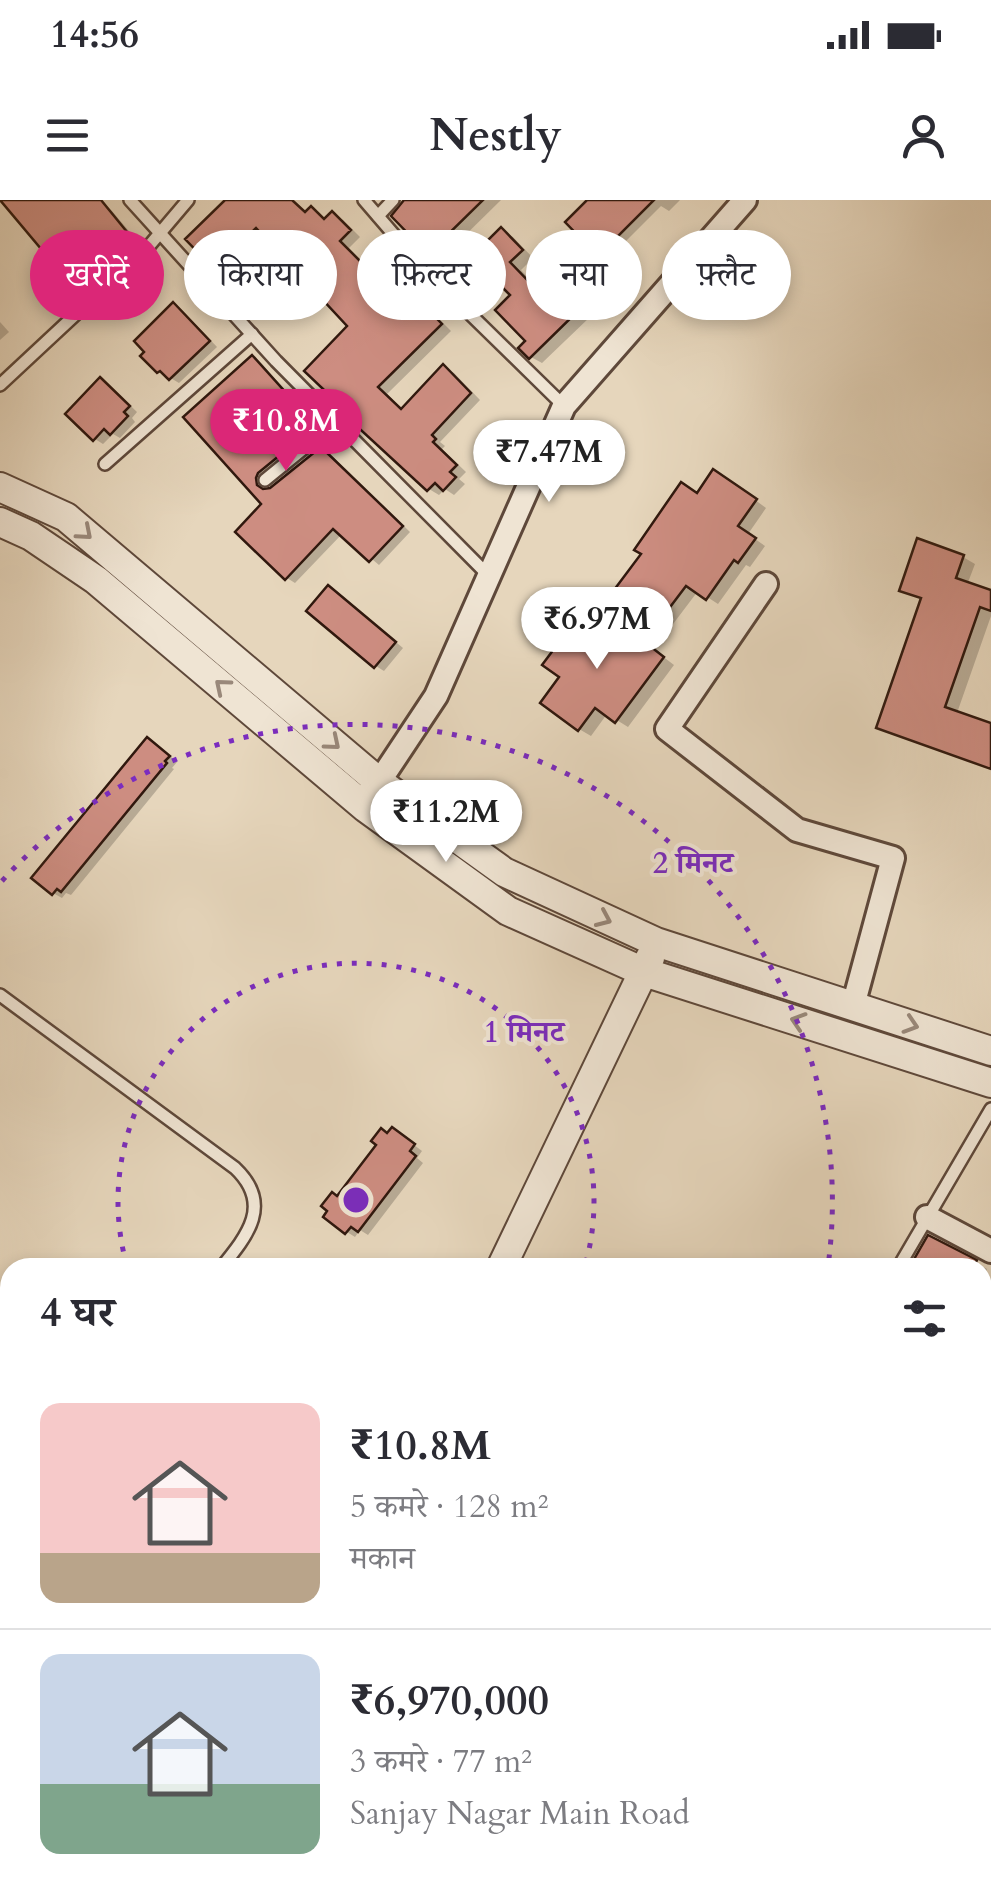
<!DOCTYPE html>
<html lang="hi">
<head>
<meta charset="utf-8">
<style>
	body { margin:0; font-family:Cardo,"Noto Serif Devanagari",serif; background:#f2f2f3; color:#2b2b33; height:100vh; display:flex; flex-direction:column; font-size:38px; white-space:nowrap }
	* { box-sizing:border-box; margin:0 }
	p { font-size:32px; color:#7c7c81 }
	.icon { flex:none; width:55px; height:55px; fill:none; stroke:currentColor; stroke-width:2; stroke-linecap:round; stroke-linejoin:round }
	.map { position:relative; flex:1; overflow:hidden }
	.drawer { position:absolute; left:0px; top:1058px; width:992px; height:642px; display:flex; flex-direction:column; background:#fff; border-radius:30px 30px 0 0; box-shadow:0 5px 15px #0003 }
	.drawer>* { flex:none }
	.hud { position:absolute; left:30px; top:30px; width:932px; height:90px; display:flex; gap:20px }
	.price { position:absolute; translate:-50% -85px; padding:0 22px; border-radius:35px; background:#fff; color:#222; font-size:32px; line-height:65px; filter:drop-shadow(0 2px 5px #0008) }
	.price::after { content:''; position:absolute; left:50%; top:60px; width:30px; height:22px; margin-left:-15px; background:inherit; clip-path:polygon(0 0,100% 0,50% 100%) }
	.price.active { background:#db2777; color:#fff }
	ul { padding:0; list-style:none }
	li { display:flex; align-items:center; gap:30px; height:250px; padding:0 40px }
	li+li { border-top:2px solid #e1e1e2 }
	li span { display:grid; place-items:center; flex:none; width:280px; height:200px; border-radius:20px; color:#555 }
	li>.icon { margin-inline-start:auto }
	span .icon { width:120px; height:120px; fill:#fffc; stroke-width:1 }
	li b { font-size:42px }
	h2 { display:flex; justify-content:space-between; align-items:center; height:120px; padding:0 40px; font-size:42px }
	.pill { padding:0 35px; border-radius:45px; background:#fff; box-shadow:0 5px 15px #0003; font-size:35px; line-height:90px }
	.pill.active { background:#db2777; color:#fff }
	.status { display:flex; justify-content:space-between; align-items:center; height:70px; padding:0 50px; background:#fff; direction:ltr }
	.status svg { height:28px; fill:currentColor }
	header { display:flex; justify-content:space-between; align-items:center; height:130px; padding:0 40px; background:#fff; font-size:45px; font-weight:600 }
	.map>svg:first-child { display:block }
	.shadow { fill:#0003 }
	.building { fill:#cd8d81; stroke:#30180e; stroke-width:2.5 }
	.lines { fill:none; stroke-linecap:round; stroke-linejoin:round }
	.service-casing { stroke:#5e483a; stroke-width:16 }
	.minor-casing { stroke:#5e483a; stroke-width:28 }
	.tertiary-casing { stroke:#5e483a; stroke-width:32 }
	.service { stroke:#efe4d3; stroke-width:11 }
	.minor { stroke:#efe4d3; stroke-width:22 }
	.tertiary { stroke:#efe4d3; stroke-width:28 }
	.oneway { stroke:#99887a }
	.ring { fill:none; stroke:#7b2cbf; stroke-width:5; stroke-dasharray:5 10 }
	.centre { fill:#7b2cbf; stroke:#efe4d3; stroke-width:5 }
	.ring-label { font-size:30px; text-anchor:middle; font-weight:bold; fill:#7b2cbf; stroke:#efe4d3; stroke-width:8; stroke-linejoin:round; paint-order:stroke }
</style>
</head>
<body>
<div class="status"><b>14:56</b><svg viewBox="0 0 49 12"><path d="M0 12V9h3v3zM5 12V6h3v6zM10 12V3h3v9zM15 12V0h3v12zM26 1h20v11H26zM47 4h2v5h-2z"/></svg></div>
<header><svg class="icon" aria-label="menu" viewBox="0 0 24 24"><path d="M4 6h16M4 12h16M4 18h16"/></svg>Nestly<svg class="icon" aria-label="person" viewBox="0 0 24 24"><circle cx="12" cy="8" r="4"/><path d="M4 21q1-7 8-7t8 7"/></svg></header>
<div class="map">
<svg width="991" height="1699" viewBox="0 0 991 1699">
	<rect width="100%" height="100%" fill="#e6d6bc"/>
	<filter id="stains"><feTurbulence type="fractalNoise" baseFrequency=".002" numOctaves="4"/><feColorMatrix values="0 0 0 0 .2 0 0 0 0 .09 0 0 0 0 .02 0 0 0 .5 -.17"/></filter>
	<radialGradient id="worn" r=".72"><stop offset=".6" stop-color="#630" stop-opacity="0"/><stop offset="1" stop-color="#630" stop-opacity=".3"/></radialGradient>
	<g class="shadow">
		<polygon points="2,0 99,0 112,11 139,43 84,90 75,85"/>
		<polygon points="229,0 294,0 307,13 311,9 326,20 333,14 343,20 360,37 349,48 376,75 370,81 394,106 408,92 418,98 451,131 387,194 403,210 444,168 454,173 480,200 440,242 445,246 442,249 466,272 459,279 465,284 454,295 445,289 439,295 429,289 341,208 344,205 350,126 265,35 226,73 215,67"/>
		<polygon points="404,0 501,0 441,59 429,52"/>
		<polygon points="598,0 680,0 669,11 661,6 621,46 628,53 608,73 599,68 594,48"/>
		<polygon points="501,30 513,37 533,58 521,70 539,89 541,87 559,100 564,95 576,102 590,117 542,163 531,157 528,141 513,95 501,84 490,95 486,93 479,101 467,94"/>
		<polygon points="173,105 182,110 217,147 179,183 159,171"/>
		<polygon points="0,122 9,132 0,140"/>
		<polygon points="253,159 261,163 321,230 267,278 263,287 266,292 321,250 330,254 410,332 379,365 342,334 295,383 287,378 238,332 264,304 187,217"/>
		<polygon points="101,180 109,185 137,212 132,218 135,222 120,238 113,234 103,244 95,239"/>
		<polygon points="725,278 766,308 748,334 765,346 750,367 746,365 718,404 698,391 667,432 614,394 698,295"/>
		<polygon points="963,357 975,364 967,385 991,393 991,416 957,513 991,525 991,569 891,534 879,527 924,400 902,390"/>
		<polygon points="337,393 403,448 384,471 376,466"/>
		<polygon points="604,416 620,428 615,435 631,448 649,446 674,465 628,527 607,514 591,536 579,529 562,477 565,447"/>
		<polygon points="157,545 177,562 172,568 174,569 71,695 66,693 62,698 53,693"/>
		<polygon points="388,935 401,935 422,951 417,958 423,963 368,1035 360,1030 355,1037 347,1032 338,999"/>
		<polygon points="929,1038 987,1069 982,1079 982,1068 912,1068"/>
		<polygon points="982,1678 991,1682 991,1699 949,1699 945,1697 948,1690 982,1690"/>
		<polygon points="842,1690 886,1690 881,1699 839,1699"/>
	</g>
	<g class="building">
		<polygon points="0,0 101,0 132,38 73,87"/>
		<polygon points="225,0 292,0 305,12 311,6 324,19 332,11 351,30 340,41 367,68 361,74 391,105 408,89 442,124 378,187 401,209 443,164 471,193 432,235 436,239 433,242 457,265 450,272 456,277 443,291 435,283 427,291 337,208 340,205 304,171 347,126 256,28 214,69 185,39"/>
		<polygon points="404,0 483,0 428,54 391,16"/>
		<polygon points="587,0 654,0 614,40 620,47 598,70 583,55 590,48 565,22"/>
		<polygon points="501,27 523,50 510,62 536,89 541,84 556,99 563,92 580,109 529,159 518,148 525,141 495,110 510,95 491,76 476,90 474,88 465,96 449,79"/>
		<polygon points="173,102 210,141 169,180 160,171 157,173 140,156 144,152 134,141"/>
		<polygon points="252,155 314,224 305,232 307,233 258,273 256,278 257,285 263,289 270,288 321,247 403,326 369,362 333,329 285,380 235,332 261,304 183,217"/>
		<polygon points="100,177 130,206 124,212 128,216 110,235 104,229 93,241 65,214"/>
		<polygon points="713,269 757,299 738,326 756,338 738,363 734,360 706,400 686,386 655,427 611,394 641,354 634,350 681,282 697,293"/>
		<polygon points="917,338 964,355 956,378 991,390 991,411 980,407 945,507 991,523 991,569 876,528 921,398 899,391"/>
		<polygon points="328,385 396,442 374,468 306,411"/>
		<polygon points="592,406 610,419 604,427 630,446 637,436 664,457 615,523 595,508 578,531 540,503 559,477 542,465 560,441 564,444"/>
		<polygon points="147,537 170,556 165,561 167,563 61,692 57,689 52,695 31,678"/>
		<polygon points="392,927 415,944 410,951 416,956 358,1032 351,1027 345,1034 323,1017 327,1011 321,1006 332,992 337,996 376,945 371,941 381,928 387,933"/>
		<polygon points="928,1035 977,1060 973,1068 909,1068"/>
	</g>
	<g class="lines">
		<defs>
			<g id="service">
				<polyline points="130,0 276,161 489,376"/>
				<polyline points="364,0 420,65 564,206"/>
				<polyline points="378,16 393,0"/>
				<polyline points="0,185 149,46 188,0"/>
				<polyline points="105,264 252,134"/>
				<polyline points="265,280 336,222"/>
				<path d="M 0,795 L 235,968 C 273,1004 248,1035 221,1068"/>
				<polyline points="898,1068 991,909"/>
				<polyline points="0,1321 10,1316"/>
				<polyline points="531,1699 535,1690"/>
			</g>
			<g id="minor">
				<polyline points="766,384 667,529 797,630 893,658 853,806"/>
				<polyline points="369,592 379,582 436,496 564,206 745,0"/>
				<polyline points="927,1017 991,1051"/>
				<polyline points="982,1517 991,1521"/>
			</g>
			<g id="tertiary">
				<polyline points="0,287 66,317 379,582 504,672 656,742 991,851"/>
				<polyline points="0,322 31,336 96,380 366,608 508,711 644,772 991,883"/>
				<polyline points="501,1068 650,758"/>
				<polyline points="628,1690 642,1699"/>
				<polyline points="184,1699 189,1690"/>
			</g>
		</defs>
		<use href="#service" class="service-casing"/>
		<use href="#minor" class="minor-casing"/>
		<use href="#tertiary" class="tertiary-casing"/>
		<use href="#service" class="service"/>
		<use href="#minor" class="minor"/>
		<use href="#tertiary" class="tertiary"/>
	</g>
	<defs><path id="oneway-chevron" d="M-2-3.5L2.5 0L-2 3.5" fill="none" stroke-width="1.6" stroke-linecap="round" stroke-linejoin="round" transform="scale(2.5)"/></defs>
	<g class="oneway">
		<use href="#oneway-chevron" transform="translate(85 333) rotate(41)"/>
		<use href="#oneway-chevron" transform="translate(222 486) rotate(-140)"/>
		<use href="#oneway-chevron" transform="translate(333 543) rotate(40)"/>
		<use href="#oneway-chevron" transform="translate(604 719) rotate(24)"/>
		<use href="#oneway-chevron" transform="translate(798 821) rotate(-162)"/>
		<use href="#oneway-chevron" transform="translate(911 825) rotate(18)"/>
	</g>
	<g class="ring">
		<path d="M127 1066A238 238 0 1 1 585 1066"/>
		<path d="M2 681A477 477 0 0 1 828 1066"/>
	</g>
	<circle cx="356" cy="1000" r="15" class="centre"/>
	<g class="ring-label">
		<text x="693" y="673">2 मिनट</text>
		<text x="524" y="842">1 मिनट</text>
	</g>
	<rect width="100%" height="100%" filter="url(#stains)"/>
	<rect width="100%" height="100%" fill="url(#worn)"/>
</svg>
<b class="price active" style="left:286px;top:274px">₹10.8M</b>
<b class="price" style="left:549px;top:305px">₹7.47M</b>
<b class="price" style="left:597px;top:472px">₹6.97M</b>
<b class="price" style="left:446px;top:665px">₹11.2M</b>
<div class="hud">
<a class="pill active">खरीदें</a>
<a class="pill">किराया</a>
<a class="pill">फ़िल्टर</a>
<a class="pill">नया</a>
<a class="pill">फ़्लैट</a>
</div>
<section class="drawer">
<h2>4 घर<svg class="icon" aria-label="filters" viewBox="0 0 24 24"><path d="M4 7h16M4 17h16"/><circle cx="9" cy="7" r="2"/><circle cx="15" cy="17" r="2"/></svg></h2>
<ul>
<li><span style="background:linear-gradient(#f6c9c9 75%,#b9a48a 0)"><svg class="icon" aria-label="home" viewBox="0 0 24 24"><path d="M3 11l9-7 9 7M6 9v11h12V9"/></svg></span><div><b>₹10.8M</b><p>5 कमरे · 128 m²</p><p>मकान</p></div></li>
<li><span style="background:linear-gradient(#c9d6e8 65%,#7fa58c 0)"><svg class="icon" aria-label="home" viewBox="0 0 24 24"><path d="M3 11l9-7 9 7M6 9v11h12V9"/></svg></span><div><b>₹6,970,000</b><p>3 कमरे · 77 m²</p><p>Sanjay Nagar Main Road</p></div></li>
</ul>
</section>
</div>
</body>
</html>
